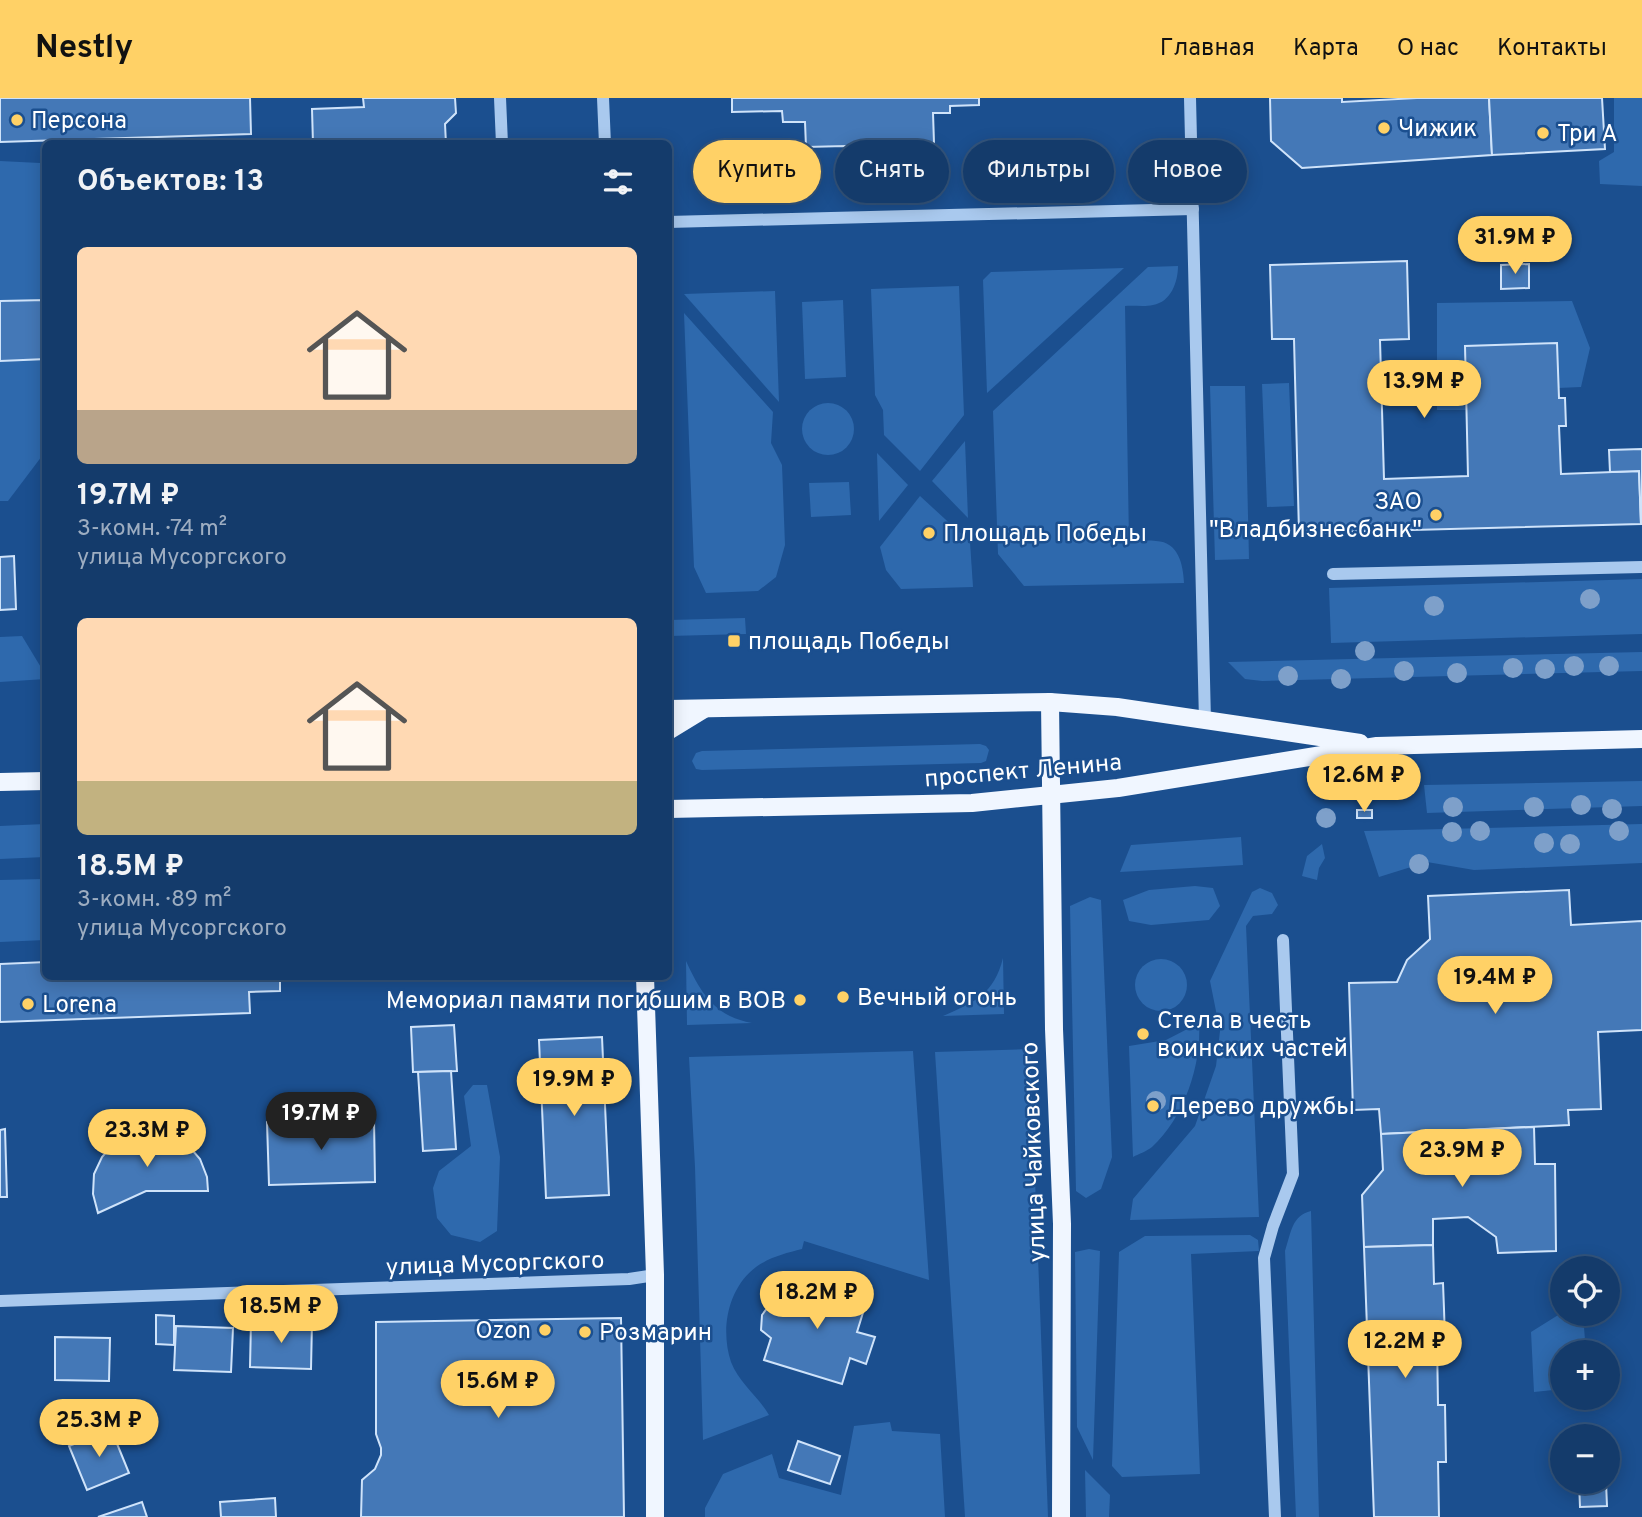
<!DOCTYPE html>
<html lang="ru">
<head>
<meta charset="utf-8">
<style>
	body { margin:0; font-family:Overpass,sans-serif; background:#214673; color:#f1f3f6; height:100vh; display:flex; flex-direction:column; font-size:26px; white-space:nowrap }
	* { box-sizing:border-box; margin:0 }
	p { font-size:23px; color:#9dadc1 }
	.icon { flex:none; width:38px; height:38px; fill:none; stroke:currentColor; stroke-width:2; stroke-linecap:round; stroke-linejoin:round }
	.map { position:relative; flex:1; overflow:hidden }
	.sheet { position:absolute; left:42px; top:42px; width:630px; height:840px; display:flex; flex-direction:column; background:#143b6b; border-radius:10px; box-shadow:0 4px 18px #0003,0 0 0 2px #33557e }
	.sheet>* { flex:none }
	.top-card { position:absolute; left:693px; top:42px; width:665px; height:63px; display:flex; gap:14px }
	.buttons { position:absolute; left:1550px; top:1158px; display:grid; gap:14px }
	.buttons a { display:grid; place-items:center; width:70px; height:70px; border-radius:50%; background:#143b6b; box-shadow:0 4px 18px #0003,0 0 0 2px #33557e; font-size:35px }
	.price { position:absolute; translate:-50% -60px; padding:0 16px; border-radius:24px; background:#ffd166; color:#111; font-size:23px; line-height:46px; filter:drop-shadow(0 2px 4px #0008) }
	.price::after { content:''; position:absolute; left:50%; top:42px; width:21px; height:16px; margin-left:-10px; background:inherit; clip-path:polygon(0 0,100% 0,50% 100%) }
	.price.selected { background:#222; color:#fff }
	ul { padding:0; list-style:none }
	li { display:grid; align-content:center; gap:14px; height:371px; padding:0 35px }
	li span { display:grid; place-items:center; height:217px; border-radius:10px; color:#555 }
	li>.icon { margin-inline-start:auto }
	span .icon { width:126px; height:126px; fill:#fffc; stroke-width:1 }
	li b { font-size:30px }
	h2 { display:flex; justify-content:space-between; align-items:center; height:84px; padding:0 35px; font-size:30px }
	.tag { padding:0 24px; border-radius:32px; background:#143b6b; box-shadow:0 4px 18px #0003,0 0 0 2px #33557e; font-size:24px; line-height:63px }
	.tag.selected { background:#ffd166; color:#111 }
	header { display:flex; align-items:center; gap:42px; box-sizing:border-box; height:98px; padding:0 35px; background:#ffd166; color:#111 }
	header strong { font-size:33px }
	nav { display:flex; gap:38px; margin-inline-start:auto; font-size:24px }
	.map>svg:first-child { display:block }
	.green { fill:#2e69ad }
	.building { fill:#4478b7; stroke:#cfe3fa; stroke-width:2 }
	.lines { fill:none; stroke-linecap:round; stroke-linejoin:round }
	.minor { stroke:#a9c9ee; stroke-width:12 }
	.major { stroke:#f0f6ff; stroke-width:18 }
	.tree { fill:#7ea0ca }
	.poi-dot { fill:#ffd166; stroke:#1b4f8f; stroke-width:2.5 }
	.labels { text-anchor:middle; stroke-width:5; stroke-linejoin:round; paint-order:stroke }
	.poi-label { font-size:24px; fill:#fff; stroke:#1b4f8f; text-anchor:start }
	.street-label { font-size:24px; fill:#fff; stroke:#1b4f8f }
</style>
</head>
<body>
<header>
<strong>Nestly</strong>
<nav><a>Главная</a><a>Карта</a><a>О нас</a><a>Контакты</a></nav>
</header>
<div class="map">
<svg width="1642" height="1419" viewBox="0 0 1642 1419">
	<rect width="100%" height="100%" fill="#1b4f8f"/>
	<g class="green">
		<polygon points="1614,0 1642,0 1642,88 1600,86 1599,63 1614,54"/>
		<polygon points="0,63 40,65 45,100 45,202 0,203"/>
		<path d="M 1178,168 C 1178,184 1171,204 1153,207 C 1144,209 1133,207 1125,208 L 1129,443 C 1137,443 1147,442 1156,443 C 1179,444 1183,467 1184,485 L 1024,488 L 998,456 L 993,313 L 1148,169 Z"/>
		<polygon points="1124,170 987,295 983,182 991,174"/>
		<polygon points="959,188 964,317 920,373 884,337 883,312 875,297 871,191"/>
		<polygon points="775,193 779,304 684,196"/>
		<polygon points="843,202 846,279 805,281 802,204"/>
		<polygon points="1572,203 1590,250 1581,289 1558,290 1557,245 1465,248 1466,312 1437,312 1437,205"/>
		<polygon points="684,215 773,314 771,345 782,367 785,447 776,479 758,493 706,495 694,469"/>
		<polygon points="45,261 45,354 8,403 0,403 0,263"/>
		<polygon points="1289,285 1294,408 1267,409 1262,286"/>
		<polygon points="1210,288 1245,288 1249,461 1215,462"/>
		<circle cx="828" cy="331" r="26"/>
		<polygon points="965,343 968,420 932,383"/>
		<polygon points="877,355 908,387 879,423"/>
		<polygon points="849,384 851,417 811,419 809,385"/>
		<polygon points="920,398 970,444 973,489 901,491 886,472 880,449"/>
		<polygon points="1642,481 1642,536 1331,545 1329,490"/>
		<polygon points="745,520 746,536 669,538 669,522"/>
		<polygon points="22,538 45,576 45,581 0,584 0,539"/>
		<polygon points="1642,554 1642,573 1262,583 1245,581 1228,564"/>
		<polygon points="980,646 986,648 989,652 986,663 981,665 702,672 696,671 692,663 696,655 702,653"/>
		<polygon points="1642,683 1642,708 1427,715 1424,687"/>
		<polygon points="45,726 45,759 0,761 0,728"/>
		<polygon points="1642,726 1642,765 1474,772 1427,764 1379,779 1364,733"/>
		<polygon points="1241,739 1243,767 1120,774 1131,747"/>
		<polygon points="1322,746 1325,760 1319,770 1317,782 1302,778 1307,758"/>
		<polygon points="45,781 45,842 0,844 0,782"/>
		<polygon points="1195,788 1213,790 1220,808 1209,822 1151,827 1129,823 1123,802 1149,792"/>
		<polygon points="1260,790 1272,795 1278,807 1272,816 1253,818 1246,828 1259,1119 1130,1122 1133,1101 1195,1028 1216,968 1220,933 1210,883 1252,794"/>
		<polygon points="1090,799 1101,802 1112,1059 1101,1091 1086,1100 1076,1093 1070,808"/>
		<path d="M 1003,860 L 1004,916 L 943,918 C 975,904 994,896 1003,860 Z"/>
		<circle cx="1161" cy="887" r="26"/>
		<path d="M 686,863 C 701,895 714,918 752,925 L 687,927 Z"/>
		<path d="M 1199,925 C 1202,966 1184,1020 1152,1049 C 1147,1053 1139,1056 1133,1059 L 1129,948 L 1166,942 Z"/>
		<polygon points="1030,951 1048,1419 965,1419 935,954"/>
		<path d="M 913,953 L 929,1182 L 804,1143 L 802,1151 C 786,1155 770,1159 756,1169 C 728,1190 720,1231 731,1264 C 739,1285 758,1298 769,1317 L 703,1342 L 695,1069 L 689,959 Z"/>
		<polygon points="473,987 487,987 500,1059 497,1133 480,1144 451,1137 437,1120 433,1090 439,1073 471,1048 464,998"/>
		<path d="M 1311,1113 L 1319,1419 L 1296,1419 L 1285,1153 C 1291,1135 1292,1117 1311,1113 Z"/>
		<polygon points="1250,1137 1258,1142 1259,1153 1191,1156 1200,1376 1122,1379 1112,1368 1119,1154 1145,1138"/>
		<polygon points="1089,1151 1100,1153 1093,1362 1077,1329 1075,1154"/>
		<polygon points="1563,1214 1563,1216 1583,1216 1586,1255 1563,1255 1563,1291 1534,1294 1531,1234"/>
		<polygon points="890,1324 892,1333 940,1336 945,1419 705,1419 705,1410 723,1376 772,1356 779,1380 841,1397 854,1328"/>
		<polygon points="1085,1372 1110,1397 1109,1419 1086,1419"/>
	</g>
	<g class="building">
		<polygon points="0,0 250,0 251,36 0,44"/>
		<polygon points="363,0 455,0 456,15 445,26 446,46 313,46 312,11 364,9"/>
		<polygon points="732,0 979,0 979,7 950,8 950,15 933,15 934,45 893,46 893,53 845,55 845,48 806,49 805,24 783,24 782,13 732,14"/>
		<polygon points="1270,0 1342,0 1342,4 1417,0 1489,0 1492,57 1302,70 1271,43"/>
		<polygon points="1489,0 1602,0 1605,51 1492,57"/>
		<polygon points="1407,163 1409,241 1380,242 1384,381 1468,378 1465,248 1557,245 1559,300 1565,300 1566,328 1559,328 1561,376 1639,373 1641,426 1299,435 1294,241 1272,241 1270,167"/>
		<polygon points="1529,166 1529,190 1501,191 1501,167"/>
		<polygon points="46,202 46,261 0,263 0,203"/>
		<polygon points="1642,351 1642,426 1641,426 1639,373 1610,374 1609,352"/>
		<polygon points="14,458 16,511 0,512 0,459"/>
		<rect x="1357" y="712" width="15" height="8"/>
		<polygon points="1569,792 1571,827 1642,823 1642,932 1598,934 1601,1011 1568,1012 1569,1027 1381,1036 1379,1011 1353,1012 1349,885 1397,884 1407,862 1430,841 1428,798"/>
		<polygon points="46,864 46,878 280,878 280,893 249,894 250,915 0,924 0,866"/>
		<polygon points="280,878 411,878 280,883"/>
		<polygon points="454,927 457,973 413,974 411,929"/>
		<polygon points="602,939 609,1097 546,1100 539,942"/>
		<polygon points="451,973 456,1051 423,1053 418,974"/>
		<polygon points="374,1021 375,1084 269,1087 267,1024"/>
		<polygon points="1534,1029 1535,1066 1555,1066 1556,1153 1498,1155 1496,1139 1468,1119 1433,1121 1433,1147 1364,1149 1362,1097 1383,1072 1381,1036"/>
		<polygon points="5,1031 7,1099 0,1099 0,1032"/>
		<polygon points="151,1032 171,1036 187,1046 200,1061 207,1079 208,1093 146,1093 98,1115 93,1096 94,1076 102,1059 115,1044 132,1036"/>
		<polygon points="1433,1147 1434,1186 1443,1185 1444,1211 1445,1241 1437,1241 1438,1307 1445,1307 1446,1364 1438,1364 1439,1419 1374,1419 1364,1149"/>
		<polygon points="817,1181 854,1193 851,1203 865,1208 857,1234 875,1239 866,1266 850,1260 842,1286 764,1262 771,1240 761,1232 762,1217 771,1205 787,1204 792,1185 814,1191"/>
		<polygon points="156,1217 174,1218 174,1247 156,1246"/>
		<polygon points="621,1220 624,1419 361,1419 362,1382 375,1371 381,1357 381,1350 376,1336 376,1224"/>
		<polygon points="251,1223 312,1224 311,1271 250,1269"/>
		<polygon points="176,1228 233,1230 231,1274 174,1272"/>
		<polygon points="55,1239 110,1240 109,1283 55,1282"/>
		<polygon points="111,1331 129,1375 87,1392 69,1348"/>
		<polygon points="798,1343 840,1358 830,1386 788,1372"/>
		<polygon points="1579,1384 1606,1384 1607,1408 1580,1409"/>
		<polygon points="275,1400 276,1419 221,1419 220,1404"/>
		<polygon points="142,1404 147,1419 98,1419"/>
	</g>
	<g class="lines">
		<g class="minor">
			<polyline points="500,0 502,46"/>
			<polyline points="603,0 605,46"/>
			<polyline points="1190,0 1205,623"/>
			<polyline points="668,124 1193,111"/>
			<polyline points="1333,476 1642,469"/>
			<polyline points="0,1203 629,1181 655,1177"/>
			<polyline points="1275,1419 1264,1160 1273,1128 1293,1076 1283,842"/>
		</g>
		<g class="major">
			<polyline points="1050,604 1054,931 1062,1126 1061,1419"/>
			<polyline points="668,611 1050,604 1117,609 1360,645"/>
			<polyline points="668,633 704,611"/>
			<polyline points="0,684 46,683"/>
			<polyline points="668,711 972,705 1118,690 1377,648 1642,641"/>
			<polyline points="645,878 655,1177 655,1419"/>
		</g>
	</g>
	<g class="tree">
		<circle cx="1590" cy="501" r="10"/>
		<circle cx="1434" cy="508" r="10"/>
		<circle cx="1365" cy="553" r="10"/>
		<circle cx="1574" cy="568" r="10"/>
		<circle cx="1609" cy="568" r="10"/>
		<circle cx="1513" cy="570" r="10"/>
		<circle cx="1545" cy="571" r="10"/>
		<circle cx="1404" cy="573" r="10"/>
		<circle cx="1457" cy="575" r="10"/>
		<circle cx="1288" cy="578" r="10"/>
		<circle cx="1341" cy="581" r="10"/>
		<circle cx="1581" cy="707" r="10"/>
		<circle cx="1453" cy="709" r="10"/>
		<circle cx="1534" cy="709" r="10"/>
		<circle cx="1612" cy="711" r="10"/>
		<circle cx="1326" cy="720" r="10"/>
		<circle cx="1480" cy="733" r="10"/>
		<circle cx="1619" cy="733" r="10"/>
		<circle cx="1452" cy="734" r="10"/>
		<circle cx="1544" cy="745" r="10"/>
		<circle cx="1570" cy="746" r="10"/>
		<circle cx="1419" cy="766" r="10"/>
		<circle cx="1156" cy="1003" r="10"/>
	</g>
	<g class="poi-dot">
		<circle cx="17" cy="22" r="7"/>
		<circle cx="1384" cy="30" r="7"/>
		<circle cx="1543" cy="35" r="7"/>
		<circle cx="1436" cy="417" r="7"/>
		<circle cx="929" cy="435" r="7"/>
		<rect x="727" y="536" width="14" height="14" rx="3.5"/>
		<circle cx="843" cy="899" r="7"/>
		<circle cx="800" cy="902" r="7"/>
		<circle cx="28" cy="906" r="7"/>
		<circle cx="1143" cy="936" r="7"/>
		<circle cx="1153" cy="1008" r="7"/>
		<circle cx="545" cy="1232" r="7"/>
		<circle cx="585" cy="1234" r="7"/>
	</g>
	<g class="labels">
		<g class="poi-label">
			<text x="31" y="30">Персона</text>
			<text x="1398" y="38">Чижик</text>
			<text x="1557" y="43">Три А</text>
			<text x="1422" y="411" text-anchor="end">ЗАО<tspan x="1422" dy="28">"Владбизнесбанк"</tspan></text>
			<text x="943" y="443">Площадь Победы</text>
			<text x="748" y="551">площадь Победы</text>
			<text x="857" y="907">Вечный огонь</text>
			<text x="786" y="910" text-anchor="end">Мемориал памяти погибшим в ВОВ</text>
			<text x="42" y="914">Lorena</text>
			<text x="1157" y="930">Стела в честь<tspan x="1157" dy="28">воинских частей</tspan></text>
			<text x="1167" y="1016">Дерево дружбы</text>
			<text x="531" y="1240" text-anchor="end">Ozon</text>
			<text x="599" y="1242">Розмарин</text>
		</g>
		<g class="street-label">
			<text transform="translate(1023 672) rotate(-5)" y="8">проспект Ленина</text>
			<text transform="translate(1033 1054) rotate(-92)" y="8">улица Чайковского</text>
			<text transform="translate(495 1165) rotate(-2)" y="8">улица Мусоргского</text>
		</g>
	</g>
</svg>
<div class="buttons">
<a><svg class="icon" aria-label="locate" viewBox="0 0 24 24"><circle cx="12" cy="12" r="6"/><path d="M12 2v4M12 18v4M2 12h4M18 12h4"/></svg></a>
<a>+</a>
<a>−</a>
</div>
<b class="price" style="left:1515px;top:178px">31.9M ₽</b>
<b class="price" style="left:1424px;top:322px">13.9M ₽</b>
<b class="price" style="left:1364px;top:716px">12.6M ₽</b>
<b class="price" style="left:1495px;top:918px">19.4M ₽</b>
<b class="price" style="left:574px;top:1020px">19.9M ₽</b>
<b class="price selected" style="left:321px;top:1054px">19.7M ₽</b>
<b class="price" style="left:147px;top:1071px">23.3M ₽</b>
<b class="price" style="left:1462px;top:1091px">23.9M ₽</b>
<b class="price" style="left:817px;top:1233px">18.2M ₽</b>
<b class="price" style="left:281px;top:1247px">18.5M ₽</b>
<b class="price" style="left:1405px;top:1282px">12.2M ₽</b>
<b class="price" style="left:498px;top:1322px">15.6M ₽</b>
<b class="price" style="left:99px;top:1361px">25.3M ₽</b>
<div class="top-card">
<a class="tag selected">Купить</a>
<a class="tag">Снять</a>
<a class="tag">Фильтры</a>
<a class="tag">Новое</a>
</div>
<section class="sheet">
<h2>Объектов: 13<svg class="icon" aria-label="filters" viewBox="0 0 24 24"><path d="M4 7h16M4 17h16"/><circle cx="9" cy="7" r="2"/><circle cx="15" cy="17" r="2"/></svg></h2>
<ul>
<li><span style="background:linear-gradient(#ffd9b3 75%,#b9a48a 0)"><svg class="icon" aria-label="home" viewBox="0 0 24 24"><path d="M3 11l9-7 9 7M6 9v11h12V9"/></svg></span><div><b>19.7M ₽</b><p>3-комн. · 74 m²</p><p>улица Мусоргского</p></div></li>
<li><span style="background:linear-gradient(#ffd9b3 75%,#c2b280 0)"><svg class="icon" aria-label="home" viewBox="0 0 24 24"><path d="M3 11l9-7 9 7M6 9v11h12V9"/></svg></span><div><b>18.5M ₽</b><p>3-комн. · 89 m²</p><p>улица Мусоргского</p></div></li>
</ul>
</section>
</div>
</body>
</html>
